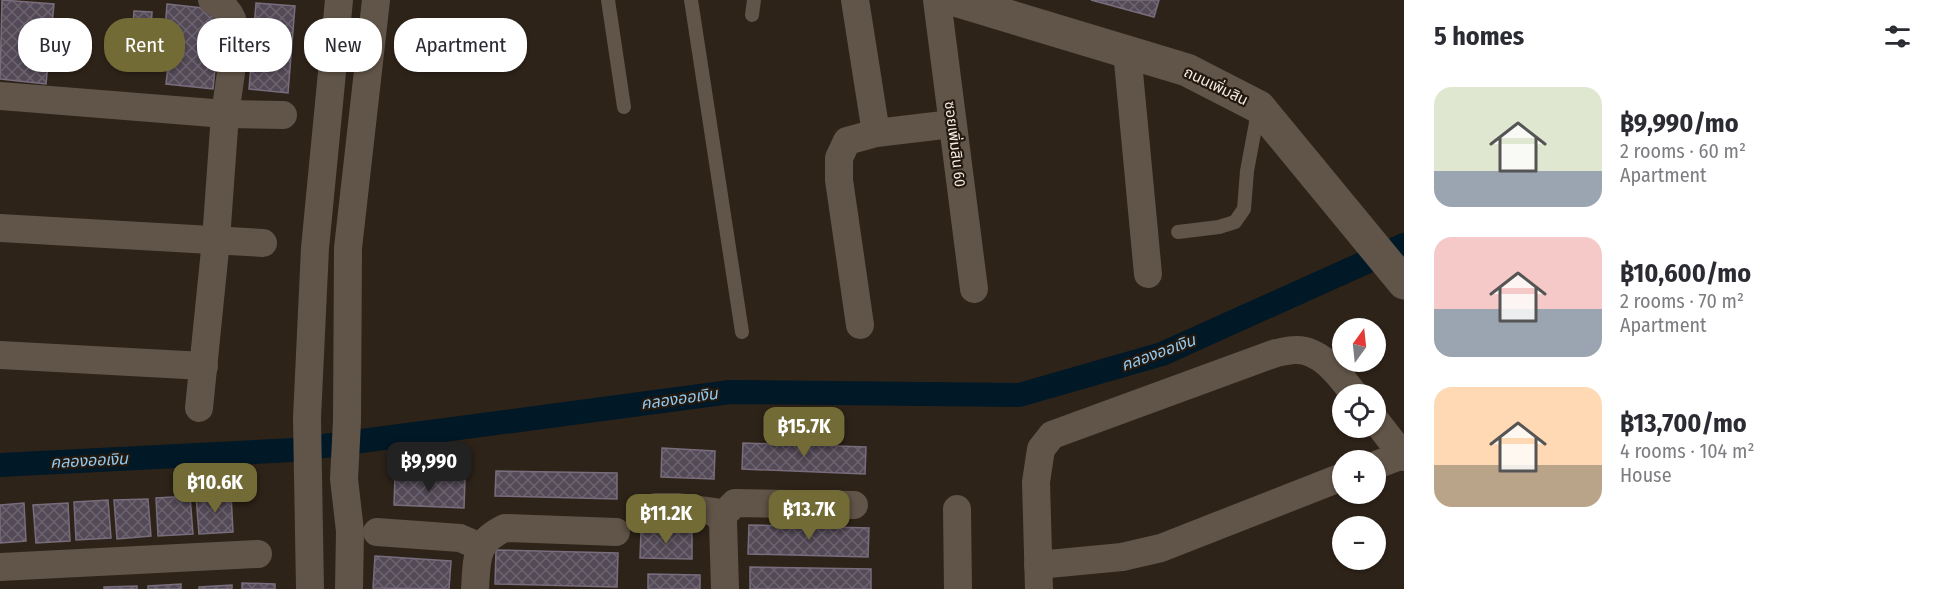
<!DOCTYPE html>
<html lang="en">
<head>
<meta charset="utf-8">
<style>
	body { margin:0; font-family:"Fira Sans Condensed","Noto Sans Thai",sans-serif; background:#f2f2f3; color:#2b2b33; height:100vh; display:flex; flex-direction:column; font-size:22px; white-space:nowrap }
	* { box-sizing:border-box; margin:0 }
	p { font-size:20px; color:#7c7c81 }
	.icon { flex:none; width:33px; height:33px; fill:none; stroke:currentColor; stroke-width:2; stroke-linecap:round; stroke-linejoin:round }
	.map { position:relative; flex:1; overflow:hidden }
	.details { display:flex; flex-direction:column; background:#fff; width:540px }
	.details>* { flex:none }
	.top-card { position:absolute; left:18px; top:18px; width:570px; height:54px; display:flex; gap:12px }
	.needle { width:39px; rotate:15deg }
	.buttons { position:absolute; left:1332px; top:318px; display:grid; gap:12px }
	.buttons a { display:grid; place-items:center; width:54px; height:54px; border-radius:50%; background:#fff; box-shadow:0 2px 4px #0004; font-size:30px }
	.price { position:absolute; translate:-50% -51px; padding:0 14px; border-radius:12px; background:#736b36; color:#fff; font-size:20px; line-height:39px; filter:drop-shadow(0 2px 3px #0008) }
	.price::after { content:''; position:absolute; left:50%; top:36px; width:18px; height:14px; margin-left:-9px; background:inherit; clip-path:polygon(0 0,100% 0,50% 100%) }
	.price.on { background:#222; color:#fff }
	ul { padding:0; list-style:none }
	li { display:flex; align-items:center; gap:18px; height:150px; padding:0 30px }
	li span { display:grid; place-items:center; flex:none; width:168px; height:120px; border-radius:18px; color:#555 }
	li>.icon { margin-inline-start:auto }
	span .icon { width:72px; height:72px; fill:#fffc; stroke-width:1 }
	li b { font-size:26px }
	h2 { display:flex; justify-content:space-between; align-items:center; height:72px; padding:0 30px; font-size:26px }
	.pill { padding:0 21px; border-radius:24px; background:#fff; box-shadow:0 2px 4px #0004; font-size:21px; line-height:54px }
	.pill.on { background:#736b36; color:#fff }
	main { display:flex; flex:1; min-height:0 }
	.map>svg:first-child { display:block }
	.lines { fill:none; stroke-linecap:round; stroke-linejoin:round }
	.canal { stroke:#011826; stroke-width:24 }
	.building { fill:url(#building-cross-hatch); stroke:#786d7c; stroke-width:1.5 }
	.lane { stroke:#615448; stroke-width:14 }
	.street { stroke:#615448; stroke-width:28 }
	.secondary { stroke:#615448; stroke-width:33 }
	.labels { text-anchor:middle; stroke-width:4.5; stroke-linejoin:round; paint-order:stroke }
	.street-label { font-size:15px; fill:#f5ede6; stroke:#24190f }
	.water-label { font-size:16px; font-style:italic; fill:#92ccf3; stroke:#24190f }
</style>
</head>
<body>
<main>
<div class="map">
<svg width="1404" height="589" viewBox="0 0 1404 589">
	<defs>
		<pattern id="building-cross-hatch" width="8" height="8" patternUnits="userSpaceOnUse" patternTransform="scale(1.5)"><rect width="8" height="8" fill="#534957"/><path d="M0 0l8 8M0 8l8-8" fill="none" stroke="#6c646f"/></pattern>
	</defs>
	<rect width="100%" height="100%" fill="#2e2319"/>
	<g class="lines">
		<polyline class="canal" points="0,465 294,450 730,392 1019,395 1162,354 1404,245"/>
	</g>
	<g class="building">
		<polygon points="2,0 54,4 46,84 0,79"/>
		<polygon points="1091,0 1159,0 1154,17"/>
		<polygon points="256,3 295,6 288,93 249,89"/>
		<polygon points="167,4 221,10 213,89 166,84 172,30 165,30"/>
		<polygon points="134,11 152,12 151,30 161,32 160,51 149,50 148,69 122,67 124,51 115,51 106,45 108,37 122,31 123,24 133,25"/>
		<polygon points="743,443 866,447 865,474 742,469"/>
		<polygon points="662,448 715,451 714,479 661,477"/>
		<polygon points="496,471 617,473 617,499 495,496"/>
		<polygon points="395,477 465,480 464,508 394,505"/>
		<polygon points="231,494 233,532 199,534 196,496"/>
		<polygon points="190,496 193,534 158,536 156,498"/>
		<polygon points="148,499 151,536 117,539 114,500"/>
		<polygon points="108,500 111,538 76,540 74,502"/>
		<polygon points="24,503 26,541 0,543 0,505"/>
		<polygon points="68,503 70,541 36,543 33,505"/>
		<polygon points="749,525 869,528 868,557 748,554"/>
		<polygon points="641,531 692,531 692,559 640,558"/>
		<polygon points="496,550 618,553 617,587 495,584"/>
		<polygon points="375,556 451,561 449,589 373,588"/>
		<polygon points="750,567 871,569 871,589 750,589"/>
		<polygon points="648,574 700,575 700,589 648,589"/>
		<polygon points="242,583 275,584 275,589 242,589"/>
		<polygon points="181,584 181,589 148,589 148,586"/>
		<polygon points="232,585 232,589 199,589 199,587"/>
		<polygon points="137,586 137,589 104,589 104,587"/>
	</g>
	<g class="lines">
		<g class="lane">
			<polyline points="608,0 624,107"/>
			<polyline points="691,0 742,332"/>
			<polyline points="752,15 754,0"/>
			<polyline points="1178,232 1219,227 1235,222 1244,209 1247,171 1258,112"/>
		</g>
		<g class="street">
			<polyline points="855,0 876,133"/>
			<polyline points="937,0 974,289"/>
			<polyline points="1127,51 1148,274"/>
			<path d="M 0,96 L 225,114 C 228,91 238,40 232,19 C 228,9 221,5 212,0"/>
			<polyline points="0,228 263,243"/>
			<polyline points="860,325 839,180 839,158 847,141 876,133 952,124"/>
			<polyline points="0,355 204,366"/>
			<polyline points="199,408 216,240 225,114 283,115"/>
			<polyline points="1376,421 1404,457"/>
			<polyline points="1376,465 1403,455"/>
			<polyline points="656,507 679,507 715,512 723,521 725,589"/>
			<polyline points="957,509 958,589"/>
			<polyline points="720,518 735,503 854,505"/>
			<polyline points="377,532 460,538 481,547"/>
			<polyline points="1038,565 1122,557 1161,548 1342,477"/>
			<polyline points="0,567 258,554"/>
			<polyline points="310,589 307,418 315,248 339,0"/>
			<polyline points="349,589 350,531 344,479 347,421 348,248 376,0"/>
			<path d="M 475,589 C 477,558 475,542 505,528 L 616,532"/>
			<path d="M 1039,589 L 1036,482 L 1041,449 L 1052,435 L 1276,353 C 1282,352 1289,350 1295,350 C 1321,349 1340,376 1354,394"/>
		</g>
		<polyline class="secondary" points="955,0 1187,70 1259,107 1404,283"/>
	</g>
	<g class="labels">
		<g class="street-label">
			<text transform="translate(1216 86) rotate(26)" y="5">ถนนเพิ่มสิน</text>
			<text transform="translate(955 144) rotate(83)" y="5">ซอยเพิ่มสิน 60</text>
		</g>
		<g class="water-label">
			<text transform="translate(1158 352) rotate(-20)" y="6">คลองออเงิน</text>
			<text transform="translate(679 398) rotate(-8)" y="6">คลองออเงิน</text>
			<text transform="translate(89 460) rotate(-3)" y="6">คลองออเงิน</text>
		</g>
	</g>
</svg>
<div class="buttons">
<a><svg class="needle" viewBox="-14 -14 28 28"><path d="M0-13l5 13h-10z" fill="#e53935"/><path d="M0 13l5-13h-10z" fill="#7c7c81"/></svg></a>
<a><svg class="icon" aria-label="locate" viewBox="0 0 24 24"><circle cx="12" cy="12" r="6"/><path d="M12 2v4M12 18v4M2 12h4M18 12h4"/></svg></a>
<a>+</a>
<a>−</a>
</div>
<b class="price" style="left:804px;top:458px">฿15.7K</b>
<b class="price on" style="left:429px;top:493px">฿9,990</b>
<b class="price" style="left:215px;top:514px">฿10.6K</b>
<b class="price" style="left:809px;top:541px">฿13.7K</b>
<b class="price" style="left:666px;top:545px">฿11.2K</b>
<div class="top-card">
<a class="pill">Buy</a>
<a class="pill on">Rent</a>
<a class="pill">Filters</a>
<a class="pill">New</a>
<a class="pill">Apartment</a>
</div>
</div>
<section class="details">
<h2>5 homes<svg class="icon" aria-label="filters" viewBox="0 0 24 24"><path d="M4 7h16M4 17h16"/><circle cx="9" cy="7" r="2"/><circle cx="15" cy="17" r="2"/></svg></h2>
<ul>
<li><span style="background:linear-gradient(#dfe7d0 70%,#9aa5b1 0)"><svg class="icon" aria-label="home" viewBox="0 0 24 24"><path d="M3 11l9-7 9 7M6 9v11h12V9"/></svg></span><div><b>฿9,990/mo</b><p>2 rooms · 60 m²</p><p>Apartment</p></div></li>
<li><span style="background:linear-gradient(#f6c9c9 60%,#9aa5b1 0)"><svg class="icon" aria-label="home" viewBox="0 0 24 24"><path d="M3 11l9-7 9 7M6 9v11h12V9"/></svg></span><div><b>฿10,600/mo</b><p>2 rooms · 70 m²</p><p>Apartment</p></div></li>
<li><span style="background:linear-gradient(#ffd9b3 65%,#b9a48a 0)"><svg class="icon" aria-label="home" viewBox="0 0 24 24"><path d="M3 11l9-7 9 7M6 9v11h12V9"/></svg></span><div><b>฿13,700/mo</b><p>4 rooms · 104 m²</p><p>House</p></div></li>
</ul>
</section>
</main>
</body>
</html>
